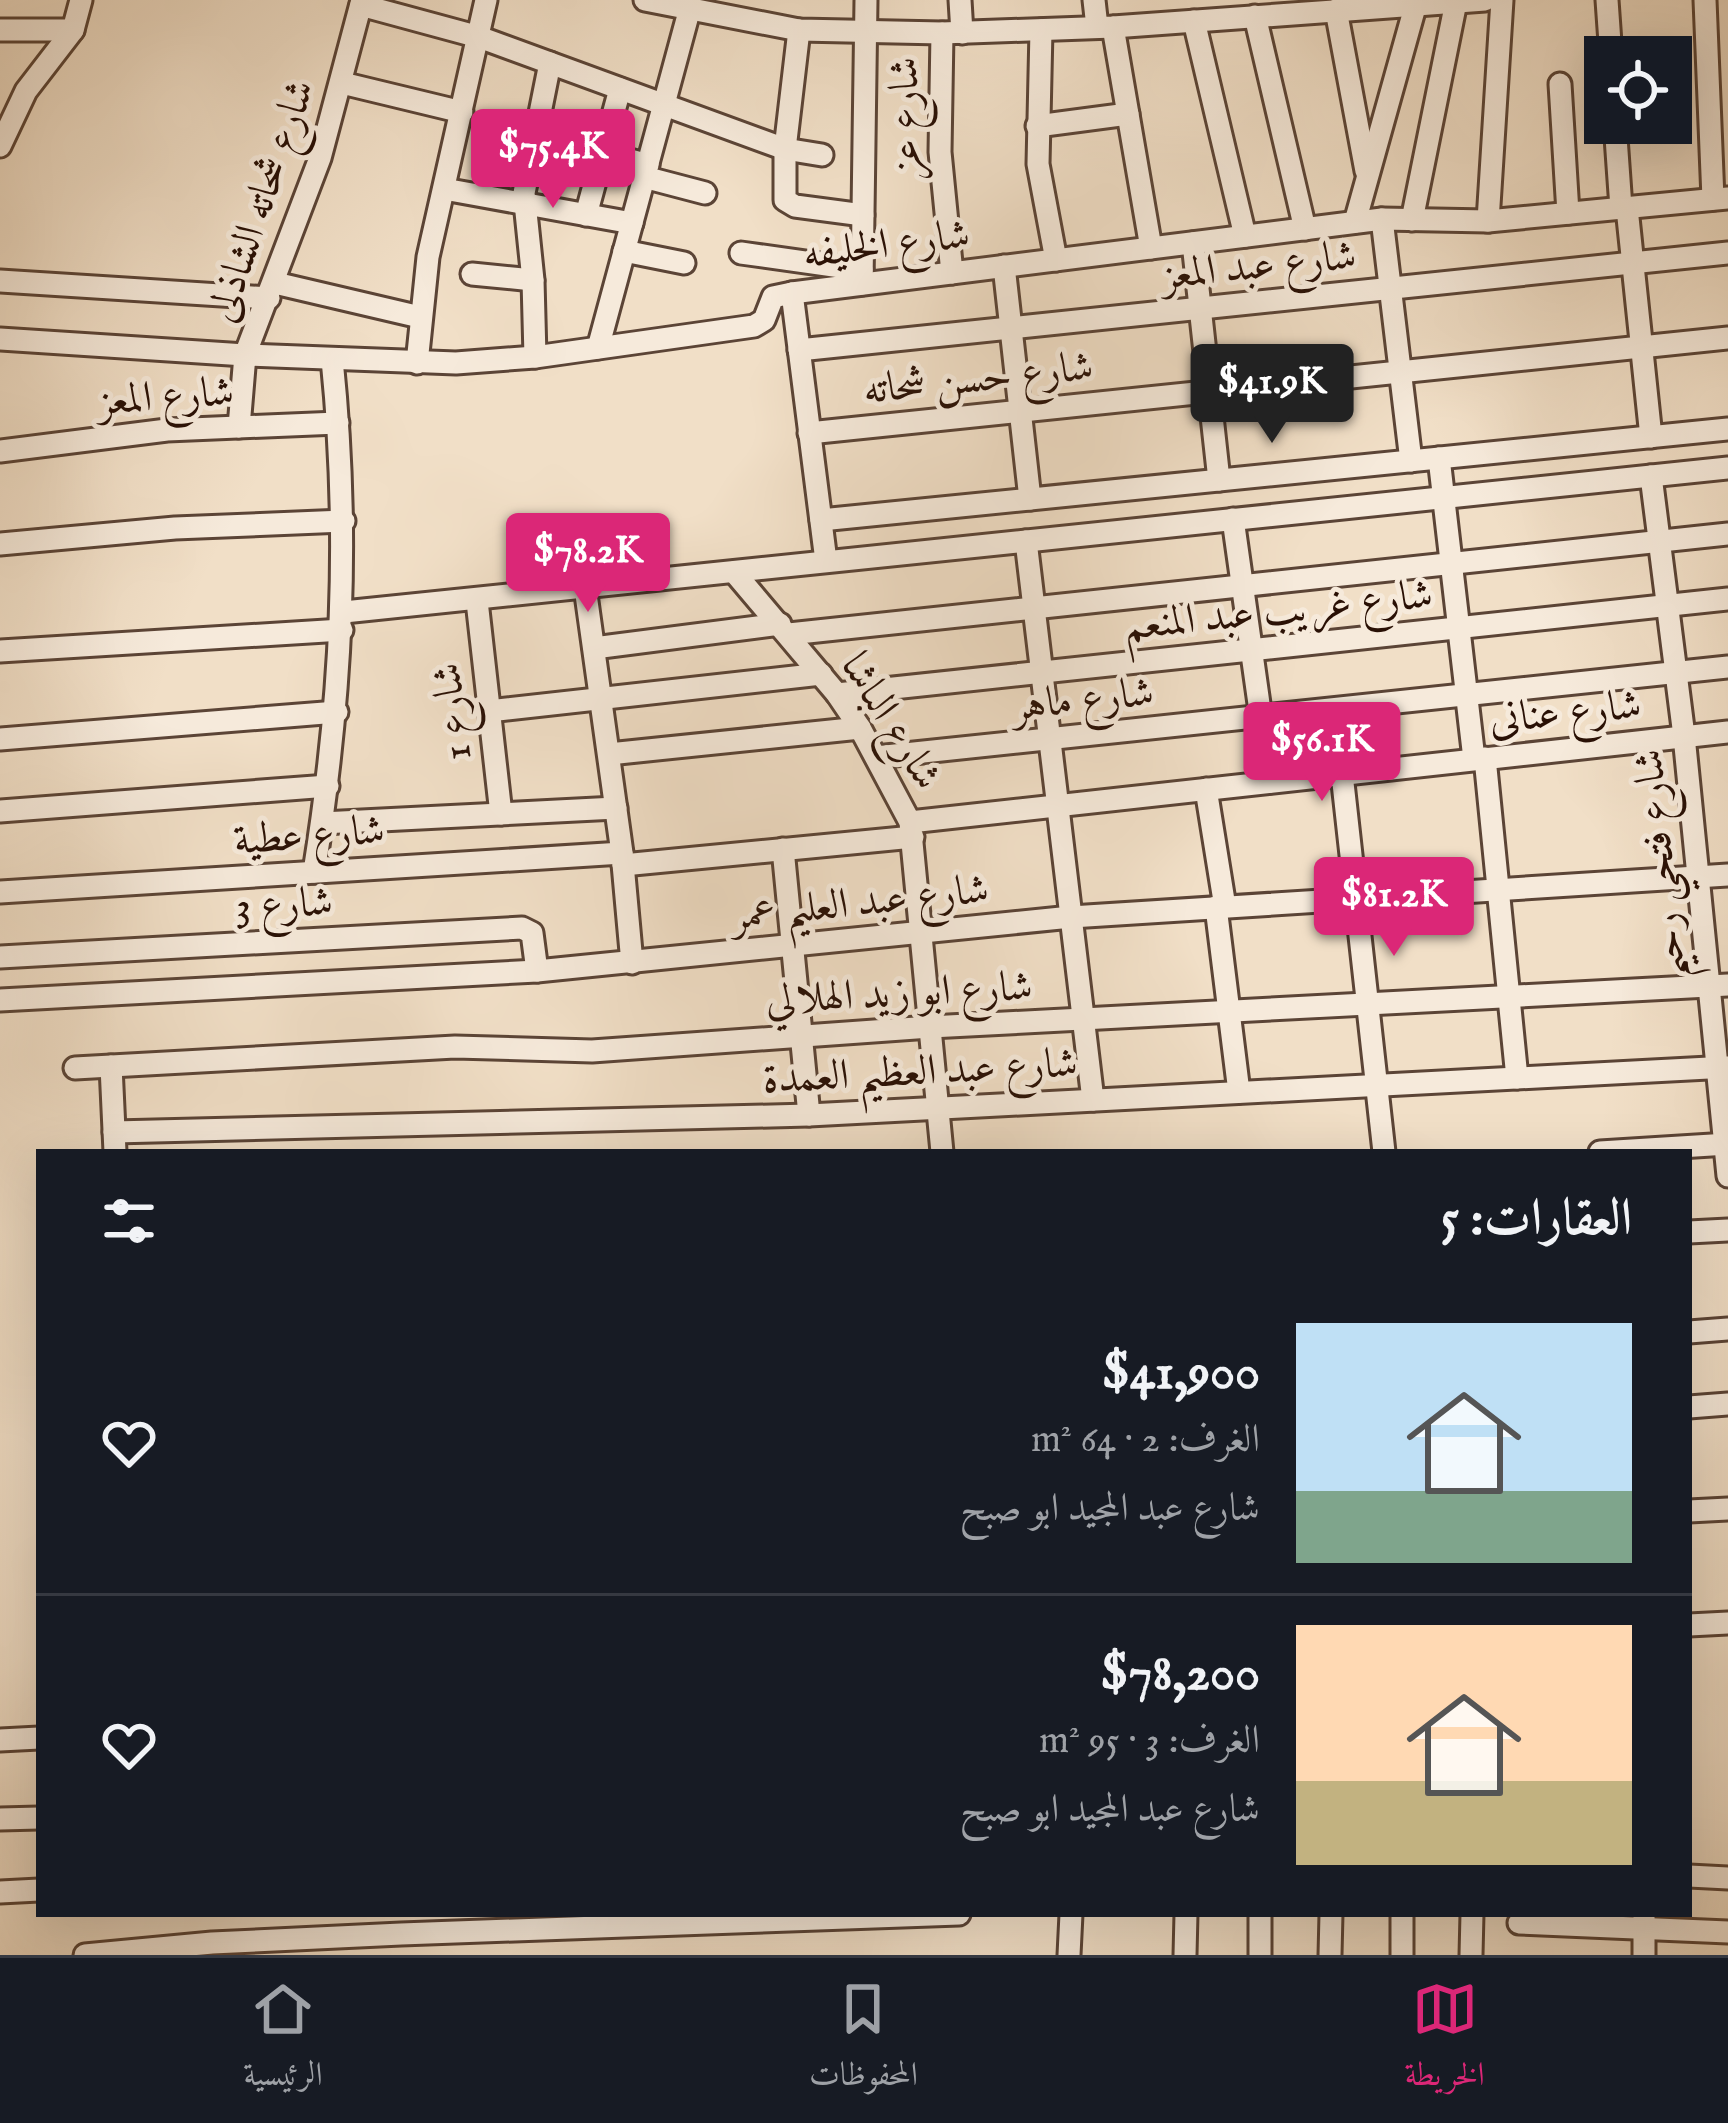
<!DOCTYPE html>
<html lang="ar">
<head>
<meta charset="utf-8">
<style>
	body { margin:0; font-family:"IM FELL English",Amiri,serif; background:#242831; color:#f1f3f6; direction:rtl; height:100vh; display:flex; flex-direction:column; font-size:45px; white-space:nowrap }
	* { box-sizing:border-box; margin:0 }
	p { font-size:39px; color:#9ea1a6 }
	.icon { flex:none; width:66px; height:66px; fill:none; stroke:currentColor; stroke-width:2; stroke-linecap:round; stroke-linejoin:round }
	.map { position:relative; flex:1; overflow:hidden; direction:ltr }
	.drawer { position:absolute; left:36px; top:1149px; width:1656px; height:768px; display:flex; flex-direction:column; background:#171b24; border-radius:0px; box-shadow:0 12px 48px #0002; direction:rtl }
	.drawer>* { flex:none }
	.tools { position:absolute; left:1584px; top:36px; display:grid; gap:24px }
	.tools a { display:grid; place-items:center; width:108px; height:108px; border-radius:0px; background:#171b24; box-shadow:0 12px 48px #0002; font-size:60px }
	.price { position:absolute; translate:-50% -102px; padding:0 27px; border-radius:12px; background:#db2777; color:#fff; font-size:39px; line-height:78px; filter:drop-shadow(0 3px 6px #0008) }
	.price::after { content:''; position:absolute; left:50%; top:72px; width:36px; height:27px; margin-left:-18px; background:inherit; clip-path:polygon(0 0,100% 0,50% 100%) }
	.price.on { background:#222; color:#fff }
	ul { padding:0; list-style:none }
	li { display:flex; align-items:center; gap:36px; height:300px; padding:0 60px }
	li+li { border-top:3px solid #363941 }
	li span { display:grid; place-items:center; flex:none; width:336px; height:240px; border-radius:0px; color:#555 }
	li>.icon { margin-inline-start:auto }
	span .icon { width:144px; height:144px; fill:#fffc; stroke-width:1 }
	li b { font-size:51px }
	h2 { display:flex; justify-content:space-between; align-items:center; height:144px; padding:0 60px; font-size:51px }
	.menu { display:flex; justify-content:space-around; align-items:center; height:168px; border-top:3px solid #363941; background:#171b24; font-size:33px; color:#9ea1a6 }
	.menu a { display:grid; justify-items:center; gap:6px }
	.menu .on { color:#db2777 }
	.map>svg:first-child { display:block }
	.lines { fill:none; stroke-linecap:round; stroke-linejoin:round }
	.street-casing { stroke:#5b4436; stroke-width:27 }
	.street { stroke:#f6eadb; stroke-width:21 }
	.labels { text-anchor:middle; stroke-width:10; stroke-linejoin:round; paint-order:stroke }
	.street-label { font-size:42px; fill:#291005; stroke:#f6eadb }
</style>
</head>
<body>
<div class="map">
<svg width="1728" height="1955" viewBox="0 0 1728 1955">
	<rect width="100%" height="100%" fill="#f1dfc7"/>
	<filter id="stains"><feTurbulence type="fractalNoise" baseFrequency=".00167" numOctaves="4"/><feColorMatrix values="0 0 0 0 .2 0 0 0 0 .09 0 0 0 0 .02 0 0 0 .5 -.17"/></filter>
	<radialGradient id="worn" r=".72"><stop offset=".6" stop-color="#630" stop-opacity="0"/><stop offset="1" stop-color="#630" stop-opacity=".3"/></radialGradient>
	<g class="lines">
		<defs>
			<g id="street">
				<polyline points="645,0 799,30 942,33 1113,27 1485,0"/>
				<polyline points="960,0 962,33"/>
				<polyline points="1094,0 1097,27"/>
				<polyline points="1607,0 1611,57"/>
				<polyline points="1705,0 1713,199"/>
				<polyline points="361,5 479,37 785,149 822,155"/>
				<polyline points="1336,10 1366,171"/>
				<polyline points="1255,16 1305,229"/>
				<polyline points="1194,21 1245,236"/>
				<polyline points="1113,27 1151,248"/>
				<polyline points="0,30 73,30"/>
				<polyline points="799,30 785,149 785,200 795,206 863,215"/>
				<polyline points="1041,30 1038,164 1056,260"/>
				<polyline points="942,33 940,152 952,273"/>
				<polyline points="342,83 462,112"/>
				<polyline points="1560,84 1568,213"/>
				<polyline points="1615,123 1621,208"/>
				<polyline points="1037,126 1128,114"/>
				<polyline points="535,134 648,165"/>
				<polyline points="0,146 26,91 73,30 81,0"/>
				<polyline points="644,177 705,193"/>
				<polyline points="444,189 632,223"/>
				<polyline points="1627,208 1651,437"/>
				<polyline points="586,215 620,89"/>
				<polyline points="1382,219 1411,461"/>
				<polyline points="1412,220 1456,2"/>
				<polyline points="1488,221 1502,0"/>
				<polyline points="1355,222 1417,0"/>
				<polyline points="1193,243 1219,480"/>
				<polyline points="624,251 684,263"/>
				<polyline points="741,253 862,270"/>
				<polyline points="1004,266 1030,499"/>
				<polyline points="472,274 533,280"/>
				<polyline points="0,281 269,298"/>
				<polyline points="275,283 420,317"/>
				<polyline points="862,284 866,0"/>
				<polyline points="792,293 826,561"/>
				<polyline points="0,339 245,355 456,363 535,357 754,326 764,320 773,297 792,293 1382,219 1488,221 1728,198"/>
				<polyline points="598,348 690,8"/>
				<polyline points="799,350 1728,253"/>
				<polyline points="535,357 533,280 524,193 550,63"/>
				<polyline points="417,363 428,257 486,0"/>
				<polyline points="239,427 245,355 320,158 362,0"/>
				<polyline points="809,433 1728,338"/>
				<polyline points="0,451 167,430 338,423"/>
				<polyline points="1439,458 1474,759"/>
				<polyline points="1651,476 1684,736 1728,1176"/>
				<polyline points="1233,519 1270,782"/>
				<polyline points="821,520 1728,429"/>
				<polyline points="1026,541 1093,1100"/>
				<polyline points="0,544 175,528 344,521"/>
				<polyline points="734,572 837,694 860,728 910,822 942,1152"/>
				<polyline points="585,587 622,853 632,963"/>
				<polyline points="477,601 501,814"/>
				<polyline points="344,612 1728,468"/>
				<polyline points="789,634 1728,534"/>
				<polyline points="594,648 780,624"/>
				<polyline points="0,651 342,630"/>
				<polyline points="837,694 1728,599"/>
				<polyline points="489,711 821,674"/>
				<polyline points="0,739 337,712"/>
				<polyline points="609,754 860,728"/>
				<polyline points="876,757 1728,667"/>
				<polyline points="1485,758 1517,1078"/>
				<polyline points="1342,774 1384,1152"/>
				<polyline points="1206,789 1225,907"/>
				<polyline points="0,811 328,786"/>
				<polyline points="910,822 1728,732"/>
				<polyline points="322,823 616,808"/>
				<polyline points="783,849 809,1115"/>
				<polyline points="623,865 913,837"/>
				<path d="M 314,872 C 342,697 350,535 332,359"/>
				<polyline points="0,892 622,853"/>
				<polyline points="1216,907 1239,1092"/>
				<polyline points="0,957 522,928 532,933 537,971"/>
				<polyline points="0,1000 537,971 1071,917 1728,875"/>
				<polyline points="111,1066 115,1152"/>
				<polyline points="75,1068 455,1047 592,1051 930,1027 1728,985"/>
				<polyline points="114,1132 809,1115 1728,1067"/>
				<polyline points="1600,1152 1728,1144"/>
				<polyline points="1689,1232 1728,1230"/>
				<polyline points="1689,1332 1728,1329"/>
				<polyline points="1689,1407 1728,1404"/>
				<polyline points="1689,1511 1728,1509"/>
				<polyline points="1689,1625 1728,1623"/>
				<polyline points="0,1740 39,1738"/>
				<polyline points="0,1819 39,1818"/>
				<polyline points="1689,1876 1728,1878"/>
				<polyline points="0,1892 39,1890"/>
				<polyline points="1260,1914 1260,1955"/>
				<polyline points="1402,1914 1402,1955"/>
				<polyline points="1644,1914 1644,1955"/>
				<polyline points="1519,1923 1728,1932"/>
				<polyline points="85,1955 212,1943 401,1934 959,1914"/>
				<polyline points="1069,1955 1071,1914"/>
				<polyline points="1185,1955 1186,1914"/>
				<polyline points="1330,1955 1331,1914"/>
				<polyline points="1471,1955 1472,1914"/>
			</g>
		</defs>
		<use href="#street" class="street-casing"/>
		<use href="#street" class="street"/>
	</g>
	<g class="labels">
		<g class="street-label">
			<text transform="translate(903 118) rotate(-91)" y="15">شارع عز</text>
			<text transform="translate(259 200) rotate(-71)" y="15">شارع شحاته الشاذلى</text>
			<text transform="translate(886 242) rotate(-7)" y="15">شارع الخليفه</text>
			<text transform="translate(1259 263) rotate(-6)" y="15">شارع عبد المعز</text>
			<text transform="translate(978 376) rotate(-6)" y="15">شارع حسن شحاته</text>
			<text transform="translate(166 394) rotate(-4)" y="15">شارع المعز</text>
			<text transform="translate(1278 608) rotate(-6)" y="15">شارع غريب عبد المنعم</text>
			<text transform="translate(1083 697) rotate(-6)" y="15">شارع ماهر</text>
			<text transform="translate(1565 710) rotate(-6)" y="15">شارع عنانى</text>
			<text transform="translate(450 712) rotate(-97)" y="15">شارع 1</text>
			<text transform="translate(893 720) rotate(58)" y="15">شارع الباشا</text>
			<text transform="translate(309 833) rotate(-4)" y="15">شارع عطية</text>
			<text transform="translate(1658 865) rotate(-96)" y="15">شارع فتحي رحيم</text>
			<text transform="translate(860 900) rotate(-6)" y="15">شارع عبد العليم عمر</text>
			<text transform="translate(284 902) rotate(-3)" y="15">شارع 3</text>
			<text transform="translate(899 991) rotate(-3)" y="15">شارع ابو زيد الهلالي</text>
			<text transform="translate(920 1069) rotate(-3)" y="15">شارع عبد العظيم العمدة</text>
		</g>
	</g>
	<rect width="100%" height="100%" filter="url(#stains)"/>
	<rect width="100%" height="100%" fill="url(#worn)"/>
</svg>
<div class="tools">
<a><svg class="icon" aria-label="locate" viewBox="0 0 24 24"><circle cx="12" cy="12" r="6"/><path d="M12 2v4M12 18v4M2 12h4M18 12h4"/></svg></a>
</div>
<b class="price" style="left:553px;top:211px">$75.4K</b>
<b class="price on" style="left:1272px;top:446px">$41.9K</b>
<b class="price" style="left:588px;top:615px">$78.2K</b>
<b class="price" style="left:1322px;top:804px">$56.1K</b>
<b class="price" style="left:1394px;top:959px">$81.2K</b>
<section class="drawer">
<h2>العقارات: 5<svg class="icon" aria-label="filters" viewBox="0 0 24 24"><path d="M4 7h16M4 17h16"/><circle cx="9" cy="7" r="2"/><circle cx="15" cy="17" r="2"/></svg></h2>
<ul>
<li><span style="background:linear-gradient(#bfe0f5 70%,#7fa58c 0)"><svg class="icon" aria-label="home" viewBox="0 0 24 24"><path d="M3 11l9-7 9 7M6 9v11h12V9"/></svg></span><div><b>$41,900</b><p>الغرف: 2 · 64 m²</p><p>شارع عبد المجيد ابو صبح</p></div><svg class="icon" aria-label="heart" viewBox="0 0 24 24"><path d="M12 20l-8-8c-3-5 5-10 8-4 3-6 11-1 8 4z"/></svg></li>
<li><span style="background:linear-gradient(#ffd9b3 65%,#c2b280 0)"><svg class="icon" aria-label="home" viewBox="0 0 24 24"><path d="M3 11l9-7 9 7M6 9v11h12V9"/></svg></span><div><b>$78,200</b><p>الغرف: 3 · 95 m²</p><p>شارع عبد المجيد ابو صبح</p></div><svg class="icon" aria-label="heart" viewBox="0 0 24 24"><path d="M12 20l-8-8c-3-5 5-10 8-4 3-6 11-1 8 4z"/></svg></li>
</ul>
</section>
</div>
<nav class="menu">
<a class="on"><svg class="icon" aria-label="map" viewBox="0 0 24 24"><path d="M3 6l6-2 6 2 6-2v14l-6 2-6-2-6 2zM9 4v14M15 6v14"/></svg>الخريطة</a>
<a><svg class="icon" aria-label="saved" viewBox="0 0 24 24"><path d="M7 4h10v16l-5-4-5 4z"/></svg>المحفوظات</a>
<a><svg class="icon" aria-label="home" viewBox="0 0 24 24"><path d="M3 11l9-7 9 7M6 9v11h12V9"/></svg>الرئيسية</a>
</nav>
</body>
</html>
